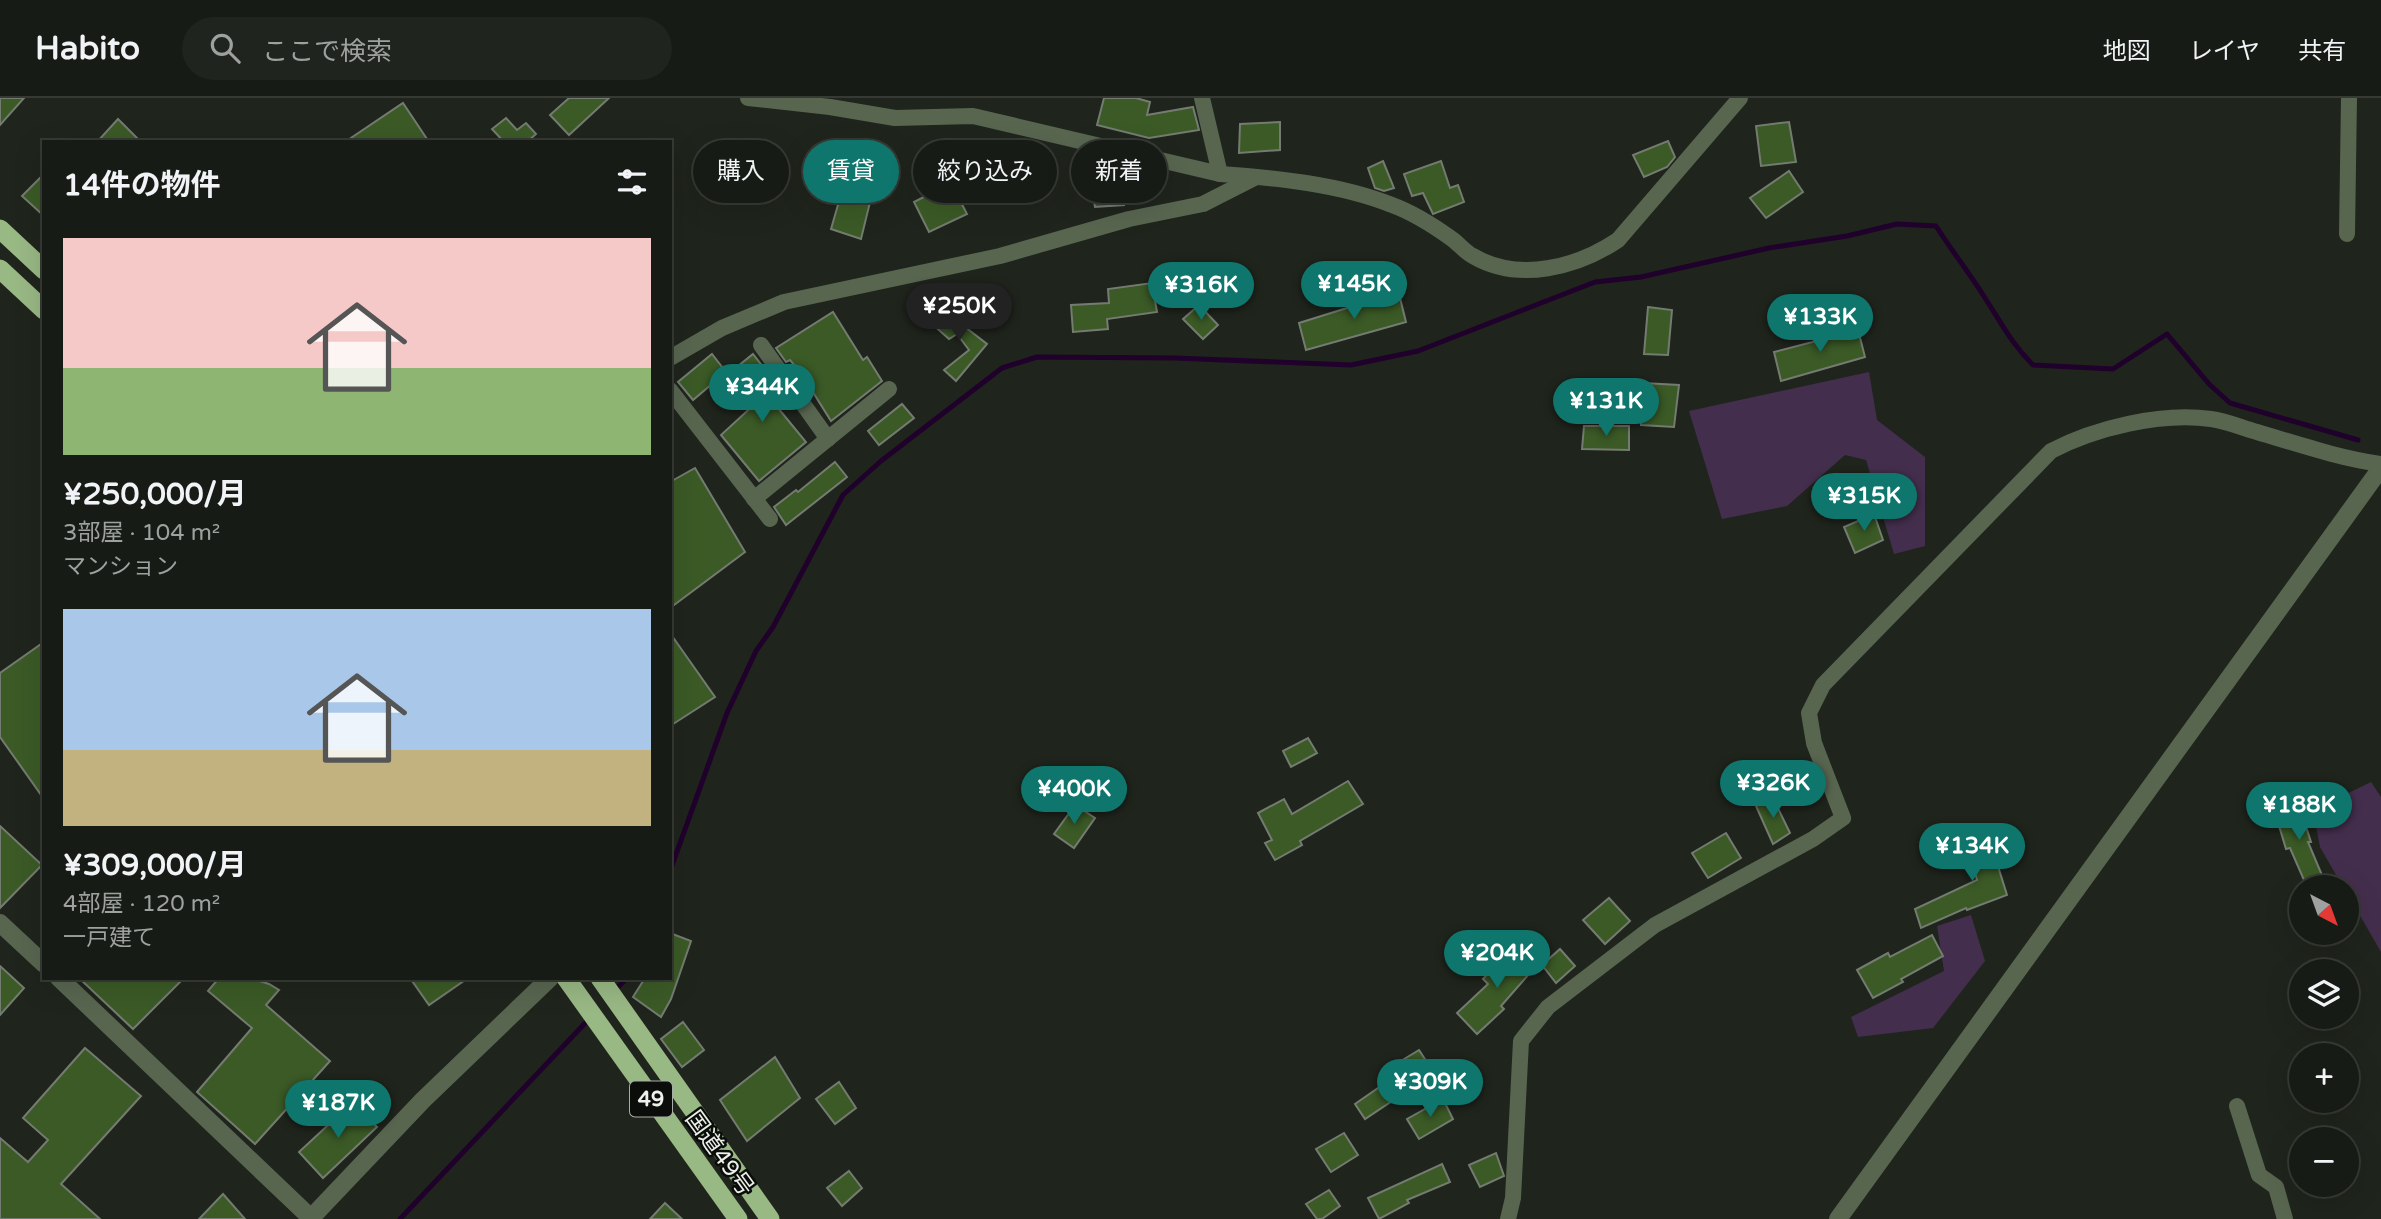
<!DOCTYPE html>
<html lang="ja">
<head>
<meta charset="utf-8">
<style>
	body { margin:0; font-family:"Varela Round","Noto Sans JP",sans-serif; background:#20241e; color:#f1f3f6; height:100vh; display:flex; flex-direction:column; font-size:26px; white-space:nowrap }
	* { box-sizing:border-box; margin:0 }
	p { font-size:23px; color:#9ea1a0 }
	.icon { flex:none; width:38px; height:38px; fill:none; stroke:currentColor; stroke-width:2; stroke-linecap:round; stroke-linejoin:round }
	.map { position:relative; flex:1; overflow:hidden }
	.drawer { position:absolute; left:42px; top:42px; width:630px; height:840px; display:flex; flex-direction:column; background:#171b15; border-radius:0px; box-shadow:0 7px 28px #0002,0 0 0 2px #363934 }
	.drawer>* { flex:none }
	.hud { position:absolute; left:693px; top:42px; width:665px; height:63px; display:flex; gap:14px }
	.needle { width:46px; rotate:139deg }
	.controls { position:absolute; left:2289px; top:777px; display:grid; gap:14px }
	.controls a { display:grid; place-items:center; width:70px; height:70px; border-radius:50%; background:#171b15; box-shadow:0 7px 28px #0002,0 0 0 2px #363934; font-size:35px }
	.price { position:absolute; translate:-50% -60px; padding:0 16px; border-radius:24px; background:#0f766e; color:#fff; font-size:23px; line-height:46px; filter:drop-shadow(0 2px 4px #0008) }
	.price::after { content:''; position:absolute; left:50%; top:42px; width:21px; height:16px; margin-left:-10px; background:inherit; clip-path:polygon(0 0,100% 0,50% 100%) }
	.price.current { background:#222; color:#fff }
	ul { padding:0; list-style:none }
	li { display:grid; align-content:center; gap:14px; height:371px; padding:0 21px }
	li span { display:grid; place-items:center; height:217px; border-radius:0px; color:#555 }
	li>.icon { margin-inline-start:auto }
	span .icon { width:126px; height:126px; fill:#fffc; stroke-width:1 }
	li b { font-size:30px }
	h2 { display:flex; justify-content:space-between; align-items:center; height:84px; padding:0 21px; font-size:30px }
	.chip { padding:0 24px; border-radius:32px; background:#171b15; box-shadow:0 7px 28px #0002,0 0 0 2px #363934; font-size:24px; line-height:63px }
	.chip.current { background:#0f766e; color:#fff }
	header { display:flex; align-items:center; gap:42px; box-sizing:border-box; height:98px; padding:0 35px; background:#171b15; border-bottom:2px solid #363934 }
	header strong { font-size:33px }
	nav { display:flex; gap:38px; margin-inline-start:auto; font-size:24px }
	.search { width:490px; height:63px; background:#20241e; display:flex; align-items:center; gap:18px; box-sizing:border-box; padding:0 24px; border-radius:38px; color:#9ea1a0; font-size:26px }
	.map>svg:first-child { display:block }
	.green { fill:#442e4d }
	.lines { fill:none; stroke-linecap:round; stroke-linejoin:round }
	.stream { stroke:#20012c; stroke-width:5 }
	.building { fill:#3b5a26; stroke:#747b71; stroke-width:2 }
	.minor { stroke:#586650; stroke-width:16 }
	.tertiary { stroke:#586650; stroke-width:18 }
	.trunk { stroke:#98b884; stroke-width:19 }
	.labels { text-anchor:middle; stroke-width:5; stroke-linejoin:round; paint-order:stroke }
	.shield { fill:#0a0d09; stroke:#a9ada7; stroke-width:2 }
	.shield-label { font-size:21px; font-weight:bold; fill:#edf1eb }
	.street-label { font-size:23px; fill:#edf1eb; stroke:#0a0d09 }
</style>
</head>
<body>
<header>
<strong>Habito</strong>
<div class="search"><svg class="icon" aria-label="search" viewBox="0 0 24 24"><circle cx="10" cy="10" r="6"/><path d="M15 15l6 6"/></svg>ここで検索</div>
<nav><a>地図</a><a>レイヤ</a><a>共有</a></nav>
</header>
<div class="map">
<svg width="2381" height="1121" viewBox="0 0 2381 1121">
	<rect width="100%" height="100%" fill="#1f241c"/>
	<g class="green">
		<polygon points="1869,274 1877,322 1925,359 1925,448 1894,456 1866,362 1845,357 1787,408 1722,421 1689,313"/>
		<polygon points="2371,684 2381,699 2381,854 2347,795 2347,789 2343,789 2320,749 2313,712"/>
		<polygon points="1971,817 1985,863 1933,930 1858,939 1851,919 1944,873 1937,828"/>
	</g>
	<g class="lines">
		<g class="stream">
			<path d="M 670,773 L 727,615 L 756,553 L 773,529 L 843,397 L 881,363 L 1002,270 L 1037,259 L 1174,260 L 1351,267 L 1418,253 L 1595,184 L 1641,179 L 1769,150 L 1847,138 L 1897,126 L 1936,128 C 1952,153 1970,176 1985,200 C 2002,226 2011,245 2033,267 L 2113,271 L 2167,236 L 2209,286 L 2230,305 L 2358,342"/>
			<polyline points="614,893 627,880"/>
			<polyline points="400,1121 589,921"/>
		</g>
	</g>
	<g class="building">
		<polygon points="0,0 24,0 0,27"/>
		<polygon points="569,0 609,0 569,37 550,17"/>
		<polygon points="1104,0 1136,0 1150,4 1147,17 1193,9 1199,32 1149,40 1097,27"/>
		<polygon points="403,5 429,44 345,44"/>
		<polygon points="506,20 517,32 526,25 536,36 527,44 504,44 492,31"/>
		<polygon points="118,21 141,44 97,44"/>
		<polygon points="1280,24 1280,52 1239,55 1240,26"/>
		<polygon points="1789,24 1796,64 1761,68 1756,28"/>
		<polygon points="1668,43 1675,59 1667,69 1644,79 1633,57"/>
		<polygon points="1038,61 1046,87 1011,97 1004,70"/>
		<polygon points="1383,63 1394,90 1384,93 1375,90 1368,70"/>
		<polygon points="1441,63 1450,90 1458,87 1464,104 1433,116 1423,95 1412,98 1404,76"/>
		<polygon points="1789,73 1803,94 1766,120 1750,100"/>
		<polygon points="44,76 44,118 22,98"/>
		<polygon points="951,85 967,116 929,134 914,104"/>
		<polygon points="1121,85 1124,107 1095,109 1091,87"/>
		<polygon points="842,93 871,100 861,141 831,131"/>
		<polygon points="1152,185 1157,214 1107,221 1108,231 1073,234 1071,207 1109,205 1108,191"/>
		<polygon points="1398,192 1406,224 1306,252 1299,225 1347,210 1346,207"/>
		<polygon points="1199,207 1218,227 1203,241 1183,221"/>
		<polygon points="1648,209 1672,212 1668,257 1644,256"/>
		<polygon points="943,212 987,246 956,283 944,272 969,252 957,236 949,241 931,225"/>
		<polygon points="833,214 863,262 867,259 882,283 831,323 801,275 790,262 786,264 776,250"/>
		<polygon points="1857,228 1865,259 1781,283 1774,254 1824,241 1822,236"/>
		<polygon points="712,256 726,274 693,302 678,284"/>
		<polygon points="753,256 770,278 767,280 785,303 778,310 806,344 759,383 721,337 757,304 732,273"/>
		<polygon points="1643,285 1679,287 1674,329 1641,327"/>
		<polygon points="902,306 914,320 879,347 868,333"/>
		<polygon points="1584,328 1629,328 1629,352 1582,351"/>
		<polygon points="835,364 847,379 786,427 774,409 796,392 798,394"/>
		<polygon points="695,370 745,454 670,510 670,384"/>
		<polygon points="1874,416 1883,442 1855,455 1844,429"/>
		<polygon points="670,535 715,599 670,628"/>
		<polygon points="44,544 44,701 0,639 0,575"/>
		<polygon points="1308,640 1317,655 1291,669 1283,653"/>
		<polygon points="1348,683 1363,706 1300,743 1302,747 1275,762 1265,745 1272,742 1258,715 1284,701 1292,716"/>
		<polygon points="1773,700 1790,735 1773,746 1756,708"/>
		<polygon points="2298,704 2311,744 2308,744 2324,782 2307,789 2290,750 2286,751 2274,711"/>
		<polygon points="1075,707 1095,720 1074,750 1054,736"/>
		<polygon points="0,728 42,767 0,810"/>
		<polygon points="1726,735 1741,760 1708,780 1692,755"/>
		<polygon points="2004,735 2010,756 1996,762 2007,797 1967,812 1966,810 1921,830 1915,811 1977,782 1968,747"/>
		<polygon points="1609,800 1630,823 1605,846 1583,822"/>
		<polygon points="670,835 691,843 671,901 661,919 633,899 645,880 670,880"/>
		<polygon points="1932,837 1943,858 1901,881 1903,884 1873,900 1857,872 1888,855 1890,859"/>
		<polygon points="1514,847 1536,868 1501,908 1504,911 1477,936 1457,915 1488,886 1483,881"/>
		<polygon points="1560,851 1575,868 1556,885 1542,867"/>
		<polygon points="0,868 24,890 0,917"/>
		<polygon points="79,880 184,880 133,931"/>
		<polygon points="219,880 250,880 269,886 279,892 266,907 330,963 255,1046 197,994 252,930 208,893"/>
		<polygon points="410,880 468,880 429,907"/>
		<polygon points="683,924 704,952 682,969 661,941"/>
		<polygon points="85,950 141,998 61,1086 100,1121 0,1121 0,1040 28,1064 48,1042 23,1020"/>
		<polygon points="1419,952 1434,975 1365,1021 1355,1006 1391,981 1386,972"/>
		<polygon points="775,959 800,1000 747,1043 720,1002"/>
		<polygon points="839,984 856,1010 835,1026 816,1001"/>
		<polygon points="1443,1001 1453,1021 1419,1041 1407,1021"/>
		<polygon points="353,1004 377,1029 323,1080 299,1054"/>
		<polygon points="1344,1035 1358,1057 1331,1074 1316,1051"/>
		<polygon points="1496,1055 1504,1078 1480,1089 1469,1067"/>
		<polygon points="1442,1066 1450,1084 1407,1102 1409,1105 1379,1121 1368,1100"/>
		<polygon points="849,1073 862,1090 842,1108 827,1090"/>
		<polygon points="1329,1092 1340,1108 1322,1121 1317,1121 1306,1106"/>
		<polygon points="223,1096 245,1121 199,1121"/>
		<polygon points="665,1105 682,1121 650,1121"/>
	</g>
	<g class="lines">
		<g class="minor">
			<path d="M 748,0 L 830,9 L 895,20 L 973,18 L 1220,76 C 1277,80 1339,86 1392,107 C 1414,115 1434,128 1452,141 C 1459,146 1465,154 1473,158 C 1519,185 1578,169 1618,142 L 1740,0"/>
			<polyline points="1202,0 1220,76"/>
			<polyline points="2347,136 2349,0"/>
			<polyline points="761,247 828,341"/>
			<polyline points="670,260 722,230 784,204 1000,158 1129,121 1203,106 1256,79"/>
			<polyline points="670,292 770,421"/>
			<polyline points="754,401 889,291"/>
			<polyline points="2237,1008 2259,1077 2276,1089 2285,1121"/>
			<path d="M 1508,1121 L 1513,1100 L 1521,943 L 1548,909 L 1655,827 L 1813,741 L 1843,720 L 1814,645 L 1809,615 L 1823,587 L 2051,353 C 2095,330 2161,314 2211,321 C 2227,323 2242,330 2257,334 C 2298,346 2338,360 2381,366"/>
		</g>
		<g class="tertiary">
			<polyline points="0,825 44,866"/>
			<polyline points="59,880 311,1120"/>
			<polyline points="310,1121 423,1002 550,880"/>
			<polyline points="1838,1121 2381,370"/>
		</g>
		<g class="trunk">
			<polyline points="0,131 44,172"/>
			<polyline points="0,171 44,212"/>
			<polyline points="566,880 738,1121"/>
			<polyline points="600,880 770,1121"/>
		</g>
	</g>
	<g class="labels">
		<rect class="shield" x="630" y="983.5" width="42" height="35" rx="5"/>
		<g class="shield-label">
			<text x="651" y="1008">49</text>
		</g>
		<g class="street-label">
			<text transform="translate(720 1055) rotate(54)" y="8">国道49号</text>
		</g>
	</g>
</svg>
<div class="controls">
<a><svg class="needle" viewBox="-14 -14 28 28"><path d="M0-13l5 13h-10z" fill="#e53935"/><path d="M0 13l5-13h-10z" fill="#9ea1a0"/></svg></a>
<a><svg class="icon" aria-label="layers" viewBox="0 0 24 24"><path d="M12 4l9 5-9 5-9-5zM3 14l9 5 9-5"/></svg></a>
<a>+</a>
<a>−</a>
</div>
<b class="price" style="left:1354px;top:223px">¥145K</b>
<b class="price" style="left:1201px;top:224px">¥316K</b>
<b class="price current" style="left:959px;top:245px">¥250K</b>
<b class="price" style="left:1820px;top:256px">¥133K</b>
<b class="price" style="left:762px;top:326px">¥344K</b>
<b class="price" style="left:1606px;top:340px">¥131K</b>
<b class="price" style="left:1864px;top:435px">¥315K</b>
<b class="price" style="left:1773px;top:722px">¥326K</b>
<b class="price" style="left:1074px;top:728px">¥400K</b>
<b class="price" style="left:2299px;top:744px">¥188K</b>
<b class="price" style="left:1972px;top:785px">¥134K</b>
<b class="price" style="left:1497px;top:892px">¥204K</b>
<b class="price" style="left:1430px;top:1021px">¥309K</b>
<b class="price" style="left:338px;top:1042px">¥187K</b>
<div class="hud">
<a class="chip">購入</a>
<a class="chip current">賃貸</a>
<a class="chip">絞り込み</a>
<a class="chip">新着</a>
</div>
<section class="drawer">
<h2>14件の物件<svg class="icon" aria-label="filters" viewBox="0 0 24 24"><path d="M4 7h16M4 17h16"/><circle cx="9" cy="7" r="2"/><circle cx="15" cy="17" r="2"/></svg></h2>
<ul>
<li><span style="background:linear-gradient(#f6c9c9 60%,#8fb573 0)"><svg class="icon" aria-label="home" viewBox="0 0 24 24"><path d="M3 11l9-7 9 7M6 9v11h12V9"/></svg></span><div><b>¥250,000/月</b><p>3部屋 · 104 m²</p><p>マンション</p></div></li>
<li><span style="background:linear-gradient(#a9c7e8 65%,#c2b280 0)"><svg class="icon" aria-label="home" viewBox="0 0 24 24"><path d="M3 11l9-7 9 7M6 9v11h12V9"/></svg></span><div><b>¥309,000/月</b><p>4部屋 · 120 m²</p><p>一戸建て</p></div></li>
</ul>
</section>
</div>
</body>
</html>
